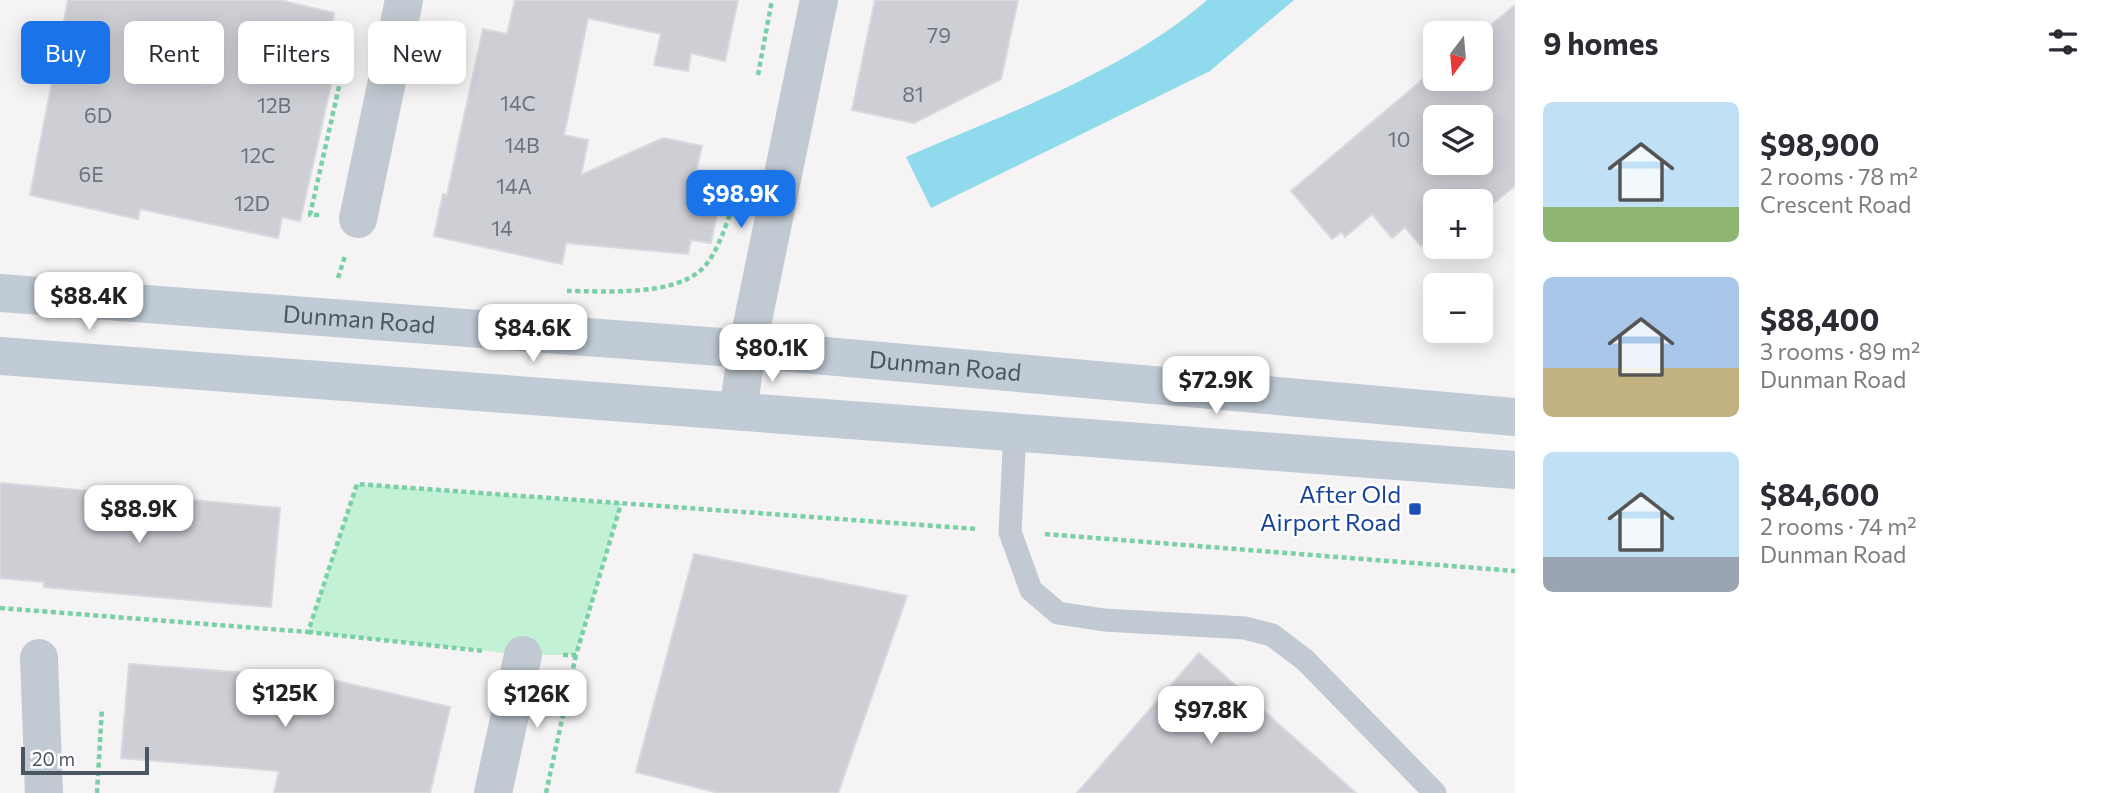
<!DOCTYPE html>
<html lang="en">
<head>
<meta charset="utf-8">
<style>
	body { margin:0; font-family:Commissioner,sans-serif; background:#f2f2f3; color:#2b2b33; height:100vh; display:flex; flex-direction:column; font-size:26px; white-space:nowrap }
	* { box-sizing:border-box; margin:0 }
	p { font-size:23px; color:#7c7c81 }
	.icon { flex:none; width:38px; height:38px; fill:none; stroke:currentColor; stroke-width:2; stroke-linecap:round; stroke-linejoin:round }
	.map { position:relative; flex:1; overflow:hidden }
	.details { display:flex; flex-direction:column; background:#fff; width:595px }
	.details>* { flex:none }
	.hud { position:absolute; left:21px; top:21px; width:665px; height:63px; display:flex; gap:14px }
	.needle { width:46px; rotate:196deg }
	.controls { position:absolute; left:1423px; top:21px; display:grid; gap:14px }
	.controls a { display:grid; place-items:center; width:70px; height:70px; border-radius:10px; background:#fff; box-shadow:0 4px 18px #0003; font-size:35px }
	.scale { position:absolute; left:21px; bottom:18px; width:128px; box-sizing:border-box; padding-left:7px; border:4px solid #4a5661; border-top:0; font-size:19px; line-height:24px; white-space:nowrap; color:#4a5661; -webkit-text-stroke:5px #fff; paint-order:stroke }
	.price { position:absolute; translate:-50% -60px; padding:0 16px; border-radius:14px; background:#fff; color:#222; font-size:23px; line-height:46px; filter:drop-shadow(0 2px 4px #0008) }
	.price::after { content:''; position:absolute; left:50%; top:42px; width:21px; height:16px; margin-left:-10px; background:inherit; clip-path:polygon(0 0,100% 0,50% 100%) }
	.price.active { background:#1a73e8; color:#fff }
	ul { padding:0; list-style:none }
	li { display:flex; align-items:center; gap:21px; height:175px; padding:0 28px }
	li span { display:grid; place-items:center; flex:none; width:196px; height:140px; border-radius:10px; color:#555 }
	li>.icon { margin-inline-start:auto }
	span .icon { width:84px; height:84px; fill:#fffc; stroke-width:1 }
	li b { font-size:30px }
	h2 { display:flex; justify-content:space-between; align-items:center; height:84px; padding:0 28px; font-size:30px }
	.tag { padding:0 24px; border-radius:10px; background:#fff; box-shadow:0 4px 18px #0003; font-size:24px; line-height:63px }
	.tag.active { background:#1a73e8; color:#fff }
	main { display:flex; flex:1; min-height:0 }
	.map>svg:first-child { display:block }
	.green { fill:#c3f1d5 }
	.water { fill:#90daee }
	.building { fill:#cdcfd5; stroke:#d7d9de; stroke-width:2; fill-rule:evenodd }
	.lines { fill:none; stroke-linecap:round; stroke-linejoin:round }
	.path { stroke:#7ad0a6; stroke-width:4.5; stroke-dasharray:5 3.5; stroke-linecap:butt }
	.service { stroke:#c1cad2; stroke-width:23 }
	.minor { stroke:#c1cad2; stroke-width:38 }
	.tertiary { stroke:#c1cad2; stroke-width:38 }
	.secondary { stroke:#c1cbd6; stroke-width:38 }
	.transit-dot { fill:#1a4fb4; stroke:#fff; stroke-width:2.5 }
	.labels { text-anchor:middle; stroke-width:5; stroke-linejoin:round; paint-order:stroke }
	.number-label { font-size:21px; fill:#6b747e }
	.street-label { font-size:24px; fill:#4a5661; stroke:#fff }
	.transit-label { font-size:24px; fill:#164399; stroke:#fff; text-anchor:end }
</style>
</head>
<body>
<main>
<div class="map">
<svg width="1515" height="793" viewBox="0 0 1515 793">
	<rect width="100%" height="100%" fill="#f5f3f3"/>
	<polygon class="green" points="357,484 621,504 576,655 523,655 308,632"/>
	<path class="water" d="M 1207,0 L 1294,0 L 1210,71 L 931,208 L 906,157 C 1005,114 1126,71 1207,0 Z"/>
	<g class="building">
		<polygon points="68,0 279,0 334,13 332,25 344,28 300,221 282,217 278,238 140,209 138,219 30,195"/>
		<polygon points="515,0 738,0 725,61 691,53 688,71 654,65 661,34 588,18 564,135 588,140 581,175 663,138 702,146 690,198 719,204 711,243 691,240 688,254 566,243 562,264 434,236 443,194 447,195 483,29 507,34"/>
		<polygon points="875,0 1018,0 1001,79 914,123 852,110"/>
		<path d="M 1515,5 L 1515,186 L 1480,214 L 1480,201 L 1435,201 L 1435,247 L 1441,247 L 1435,252 L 1426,242 L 1421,246 L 1405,227 L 1392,238 L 1372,214 L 1345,237 L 1342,232 L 1332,239 L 1291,191 L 1435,69 L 1435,79 L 1480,79 L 1480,34 ZM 1435,117 L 1480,117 L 1480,163 L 1435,163 Z"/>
		<polygon points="0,483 280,508 271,607 44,587 44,582 0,578"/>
		<polygon points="694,554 907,596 838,793 719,793 636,772"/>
		<polygon points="1199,653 1356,793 1077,793"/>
		<polygon points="129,664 301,677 302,673 450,707 430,793 274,793 279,771 121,758"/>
	</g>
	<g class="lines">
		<g class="path">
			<polyline points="758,75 772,0"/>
			<polyline points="319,215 310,215 350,38"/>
			<polyline points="338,278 345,256"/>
			<path d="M 567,291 C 605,291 676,297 704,267 C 716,254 724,231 730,214"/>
			<polyline points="1045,534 1515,571"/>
			<polyline points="0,608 308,632 357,484 977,529"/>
			<polyline points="308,632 484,651"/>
			<polyline points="563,655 576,655 621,504"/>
			<polyline points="97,793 102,708"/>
			<polyline points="546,793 576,655"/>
		</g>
		<polyline class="service" points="1015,431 1010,532 1031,590 1058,613 1104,620 1245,628 1272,635 1305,660 1435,793"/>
		<g class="minor">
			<polyline points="358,219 404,0"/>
			<polyline points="39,658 44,793"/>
			<polyline points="493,793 523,655"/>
		</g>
		<polyline class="tertiary" points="738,411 747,349 819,0"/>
		<g class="secondary">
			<path id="s1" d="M 0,293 L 747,349 L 1515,417"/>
			<polyline points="0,356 1515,470"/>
		</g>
	</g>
	<rect class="transit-dot" x="1408" y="502" width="14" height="14" rx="3.5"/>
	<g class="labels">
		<g class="number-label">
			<text x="939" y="43">79</text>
			<text x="913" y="102">81</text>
			<text x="518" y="111">14C</text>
			<text x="274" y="113">12B</text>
			<text x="98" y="123">6D</text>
			<text x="1399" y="147">10</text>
			<text x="522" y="153">14B</text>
			<text x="258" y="163">12C</text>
			<text x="91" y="182">6E</text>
			<text x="514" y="194">14A</text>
			<text x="252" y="211">12D</text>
			<text x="502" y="236">14</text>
		</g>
		<g class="street-label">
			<text dy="8" stroke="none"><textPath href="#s1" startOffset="360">Dunman Road</textPath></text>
			<text dy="8" stroke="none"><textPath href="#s1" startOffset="948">Dunman Road</textPath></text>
		</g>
		<g class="transit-label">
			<text x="1401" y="503">After Old<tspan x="1401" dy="28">Airport Road</tspan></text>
		</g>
	</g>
</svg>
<div class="controls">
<a><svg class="needle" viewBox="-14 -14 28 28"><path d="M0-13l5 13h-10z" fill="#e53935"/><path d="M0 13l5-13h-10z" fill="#7c7c81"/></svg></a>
<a><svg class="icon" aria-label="layers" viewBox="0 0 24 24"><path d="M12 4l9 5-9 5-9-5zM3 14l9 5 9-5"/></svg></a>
<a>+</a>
<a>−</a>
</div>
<div class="scale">20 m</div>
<b class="price active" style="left:741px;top:230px">$98.9K</b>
<b class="price" style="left:89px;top:332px">$88.4K</b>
<b class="price" style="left:533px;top:364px">$84.6K</b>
<b class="price" style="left:772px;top:384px">$80.1K</b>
<b class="price" style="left:1216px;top:416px">$72.9K</b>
<b class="price" style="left:139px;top:545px">$88.9K</b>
<b class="price" style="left:285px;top:729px">$125K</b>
<b class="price" style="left:537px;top:730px">$126K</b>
<b class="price" style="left:1211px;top:746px">$97.8K</b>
<div class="hud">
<a class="tag active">Buy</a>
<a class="tag">Rent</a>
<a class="tag">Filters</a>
<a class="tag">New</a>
</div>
</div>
<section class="details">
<h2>9 homes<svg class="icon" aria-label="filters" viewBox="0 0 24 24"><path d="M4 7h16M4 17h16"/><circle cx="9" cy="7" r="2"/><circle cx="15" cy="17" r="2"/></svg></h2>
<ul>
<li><span style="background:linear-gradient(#bfe0f5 75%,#8fb573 0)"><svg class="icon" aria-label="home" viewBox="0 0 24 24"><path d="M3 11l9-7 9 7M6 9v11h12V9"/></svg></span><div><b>$98,900</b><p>2 rooms · 78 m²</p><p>Crescent Road</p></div></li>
<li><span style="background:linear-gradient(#a9c7e8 65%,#c2b280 0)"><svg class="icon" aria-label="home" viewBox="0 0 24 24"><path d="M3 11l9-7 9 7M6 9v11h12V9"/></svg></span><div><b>$88,400</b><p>3 rooms · 89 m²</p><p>Dunman Road</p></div></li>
<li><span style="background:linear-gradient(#bfe0f5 75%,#9aa5b1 0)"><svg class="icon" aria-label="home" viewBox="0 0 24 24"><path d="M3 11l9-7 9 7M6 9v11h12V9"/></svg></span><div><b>$84,600</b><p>2 rooms · 74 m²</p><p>Dunman Road</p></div></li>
</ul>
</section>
</main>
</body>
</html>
